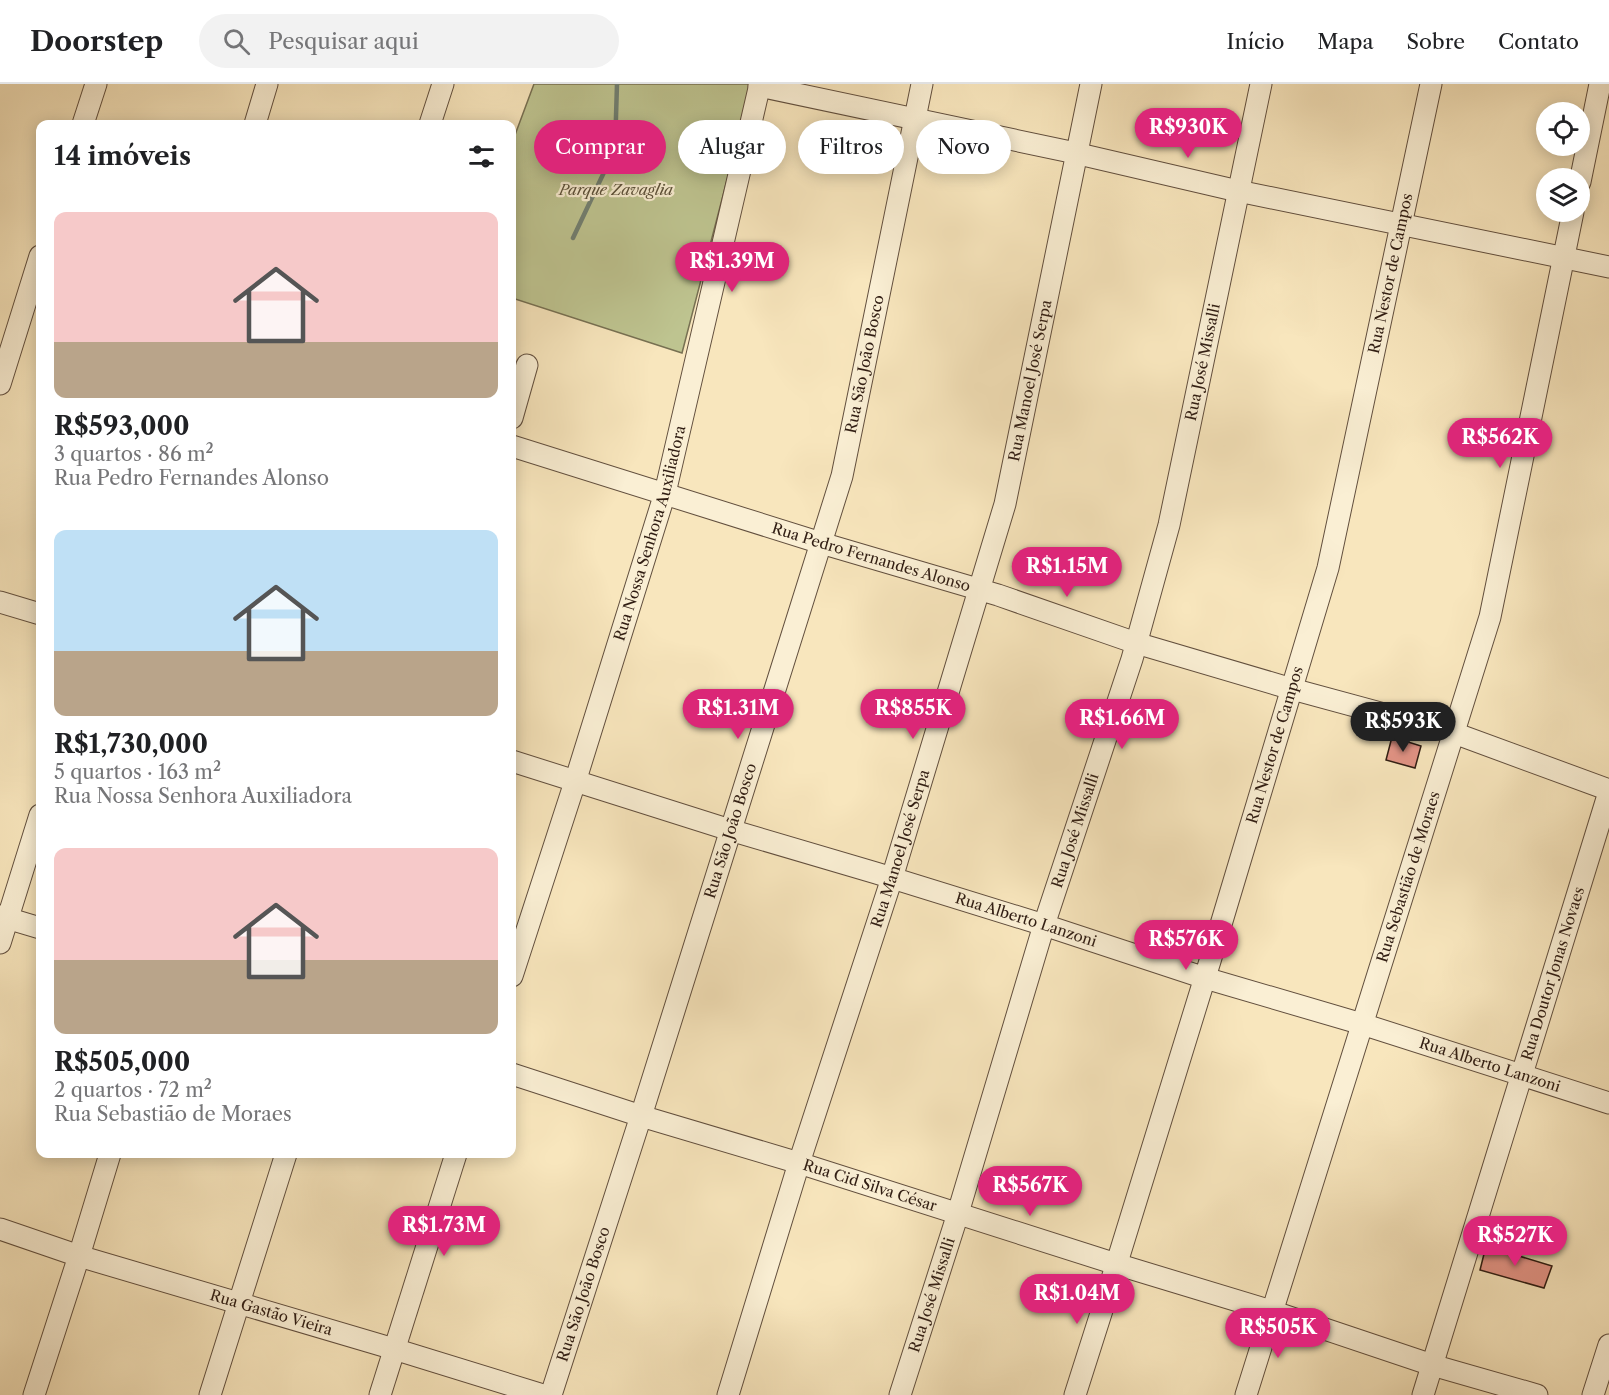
<!DOCTYPE html>
<html lang="pt">
<head>
<meta charset="utf-8">
<style>
	body { margin:0; font-family:"Libre Caslon Text",serif; background:#f2f2f2; color:#202124; height:100vh; display:flex; flex-direction:column; font-size:22px; white-space:nowrap }
	* { box-sizing:border-box; margin:0 }
	p { font-size:20px; color:#757577 }
	.icon { flex:none; width:33px; height:33px; fill:none; stroke:currentColor; stroke-width:2; stroke-linecap:round; stroke-linejoin:round }
	.map { position:relative; flex:1; overflow:hidden }
	.sheet { position:absolute; left:36px; top:36px; width:480px; height:1038px; display:flex; flex-direction:column; background:#fff; border-radius:12px; box-shadow:0 3px 15px #0003 }
	.sheet>* { flex:none }
	.top-card { position:absolute; left:534px; top:36px; width:570px; height:54px; display:flex; gap:12px }
	.tools { position:absolute; left:1536px; top:18px; display:grid; gap:12px }
	.tools a { display:grid; place-items:center; width:54px; height:54px; border-radius:50%; background:#fff; box-shadow:0 3px 15px #0003; font-size:30px }
	.price { position:absolute; translate:-50% -51px; padding:0 14px; border-radius:21px; background:#db2777; color:#fff; font-size:20px; line-height:39px; filter:drop-shadow(0 2px 3px #0008) }
	.price::after { content:''; position:absolute; left:50%; top:36px; width:18px; height:14px; margin-left:-9px; background:inherit; clip-path:polygon(0 0,100% 0,50% 100%) }
	.price.on { background:#222; color:#fff }
	ul { padding:0; list-style:none }
	li { display:grid; align-content:center; gap:12px; height:318px; padding:0 18px }
	li span { display:grid; place-items:center; height:186px; border-radius:12px; color:#555 }
	li>.icon { margin-inline-start:auto }
	span .icon { width:108px; height:108px; fill:#fffc; stroke-width:1 }
	li b { font-size:26px }
	h2 { display:flex; justify-content:space-between; align-items:center; height:72px; padding:0 18px; font-size:26px }
	.chip { padding:0 21px; border-radius:27px; background:#fff; box-shadow:0 3px 15px #0003; font-size:21px; line-height:54px }
	.chip.on { background:#db2777; color:#fff }
	header { display:flex; align-items:center; gap:36px; box-sizing:border-box; height:84px; padding:0 30px; background:#fff; border-bottom:2px solid #e0e0e0 }
	header strong { font-size:28px }
	nav { display:flex; gap:33px; margin-inline-start:auto; font-size:21px }
	.search { width:420px; height:54px; background:#f2f2f2; display:flex; align-items:center; gap:15px; box-sizing:border-box; padding:0 21px; border-radius:33px; color:#757577; font-size:22px }
	.map>svg:first-child { display:block }
	.green { fill:#bec490; stroke:#777052; stroke-width:1.5 }
	.lines { fill:none; stroke-linecap:round; stroke-linejoin:round }
	.stream { stroke:#717f71; stroke-width:4.5 }
	.building { fill:#e39486; stroke:#301d13; stroke-width:1.5 }
	.minor-casing { stroke:#624f3e; stroke-width:23 }
	.minor { stroke:#faefd4; stroke-width:21 }
	.labels { text-anchor:middle; stroke-width:4.5; stroke-linejoin:round; paint-order:stroke }
	.park-label { font-size:15px; font-style:italic; fill:#5b4f38; stroke:#faefd4 }
	.street-label { font-size:15px; fill:#301d13; stroke:#faefd4 }
</style>
</head>
<body>
<header>
<strong>Doorstep</strong>
<div class="search"><svg class="icon" aria-label="search" viewBox="0 0 24 24"><circle cx="10" cy="10" r="6"/><path d="M15 15l6 6"/></svg>Pesquisar aqui</div>
<nav><a>Início</a><a>Mapa</a><a>Sobre</a><a>Contato</a></nav>
</header>
<div class="map">
<svg width="1609" height="1311" viewBox="0 0 1609 1311">
	<rect width="100%" height="100%" fill="#f8e6bd"/>
	<filter id="stains"><feTurbulence type="fractalNoise" baseFrequency=".00333" numOctaves="4"/><feColorMatrix values="0 0 0 0 .2 0 0 0 0 .09 0 0 0 0 .02 0 0 0 .5 -.17"/></filter>
	<radialGradient id="worn" r=".72"><stop offset=".6" stop-color="#630" stop-opacity="0"/><stop offset="1" stop-color="#630" stop-opacity=".3"/></radialGradient>
	<polygon class="green" points="534,0 752,0 682,269 512,214 512,59"/>
	<g class="lines">
		<polyline class="stream" points="573,154 615,65 617,0"/>
	</g>
	<g class="building">
		<polygon points="1392,653 1421,662 1415,684 1386,676"/>
		<polygon points="1486,1162 1552,1182 1544,1204 1480,1186"/>
	</g>
	<g class="lines">
		<defs>
			<g id="minor">
				<polyline points="759,2 1066,67 1238,107 1609,183"/>
				<polyline points="83,40 96,0"/>
				<polyline points="255,40 267,0"/>
				<polyline points="430,40 443,0"/>
				<polyline points="1580,98 1600,0"/>
				<polyline points="0,300 40,172"/>
				<polyline points="512,334 527,281"/>
				<path id="s1" d="M 512,362 L 821,459 L 998,511 L 1136,559 L 1292,605 L 1454,649 L 1609,706"/>
				<polyline points="0,518 40,530"/>
				<path id="s2" d="M 512,677 L 730,746 L 876,789 L 1044,841 L 1205,894 L 1362,940 L 1609,1019"/>
				<polyline points="0,832 40,844"/>
				<polyline points="0,859 40,731"/>
				<path id="s3" d="M 512,892 L 575,698 L 665,409 L 760,0"/>
				<path id="s4" d="M 512,990 L 641,1032 L 799,1079 L 1116,1180 L 1271,1227 L 1432,1281 L 1537,1311"/>
				<path id="s5" d="M 0,1145 L 79,1172 L 394,1265 L 543,1311"/>
				<polyline points="34,1311 79,1172 110,1070"/>
				<polyline points="210,1311 286,1070"/>
				<polyline points="380,1311 456,1070"/>
				<path id="s6" d="M 551,1311 L 641,1032 L 842,392 L 922,0"/>
				<path id="s7" d="M 728,1311 L 799,1079 L 892,794 L 1005,420 L 1091,0"/>
				<path id="s8" d="M 900,1311 L 955,1139 L 1044,841 L 1132,575 L 1169,441 L 1261,0"/>
				<path id="s9" d="M 1075,1311 L 1111,1198 L 1210,877 L 1328,484 L 1431,0"/>
				<path id="s10" d="M 1246,1311 L 1490,533 L 1573,128"/>
				<path id="s11" d="M 1423,1311 L 1609,708"/>
				<polyline points="1593,1311 1609,1261"/>
			</g>
		</defs>
		<use href="#minor" class="minor-casing"/>
		<use href="#minor" class="minor"/>
	</g>
	<g class="labels">
		<g class="park-label">
			<text x="616" y="111">Parque Zavaglia</text>
		</g>
		<g class="street-label">
			<text dy="5" stroke="none"><textPath href="#s9" startOffset="1166">Rua Nestor de Campos</textPath></text>
			<text dy="5" stroke="none"><textPath href="#s8" startOffset="1077">Rua José Missalli</textPath></text>
			<text dy="5" stroke="none"><textPath href="#s6" startOffset="1078">Rua São João Bosco</textPath></text>
			<text dy="5" stroke="none"><textPath href="#s7" startOffset="1059">Rua Manoel José Serpa</textPath></text>
			<text dy="5" stroke="none"><textPath href="#s3" startOffset="464">Rua Nossa Senhora Auxiliadora</textPath></text>
			<text dy="5" stroke="none"><textPath href="#s1" startOffset="376">Rua Pedro Fernandes Alonso</textPath></text>
			<text dy="5" stroke="none"><textPath href="#s9" startOffset="680">Rua Nestor de Campos</textPath></text>
			<text dy="5" stroke="none"><textPath href="#s6" startOffset="592">Rua São João Bosco</textPath></text>
			<text dy="5" stroke="none"><textPath href="#s8" startOffset="591">Rua José Missalli</textPath></text>
			<text dy="5" stroke="none"><textPath href="#s7" startOffset="573">Rua Manoel José Serpa</textPath></text>
			<text dy="5" stroke="none"><textPath href="#s10" startOffset="543">Rua Sebastião de Moraes</textPath></text>
			<text dy="5" stroke="none"><textPath href="#s2" startOffset="538">Rua Alberto Lanzoni</textPath></text>
			<text dy="5" stroke="none"><textPath href="#s11" startOffset="441">Rua Doutor Jonas Novaes</textPath></text>
			<text dy="5" stroke="none"><textPath href="#s2" startOffset="1024">Rua Alberto Lanzoni</textPath></text>
			<text dy="5" stroke="none"><textPath href="#s4" startOffset="375">Rua Cid Silva César</textPath></text>
			<text dy="5" stroke="none"><textPath href="#s6" startOffset="106">Rua São João Bosco</textPath></text>
			<text dy="5" stroke="none"><textPath href="#s8" startOffset="105">Rua José Missalli</textPath></text>
			<text dy="5" stroke="none"><textPath href="#s5" startOffset="284">Rua Gastão Vieira</textPath></text>
		</g>
	</g>
	<rect width="100%" height="100%" filter="url(#stains)"/>
	<rect width="100%" height="100%" fill="url(#worn)"/>
</svg>
<div class="tools">
<a><svg class="icon" aria-label="locate" viewBox="0 0 24 24"><circle cx="12" cy="12" r="6"/><path d="M12 2v4M12 18v4M2 12h4M18 12h4"/></svg></a>
<a><svg class="icon" aria-label="layers" viewBox="0 0 24 24"><path d="M12 4l9 5-9 5-9-5zM3 14l9 5 9-5"/></svg></a>
</div>
<b class="price" style="left:1188px;top:75px">R$930K</b>
<b class="price" style="left:732px;top:209px">R$1.39M</b>
<b class="price" style="left:1500px;top:385px">R$562K</b>
<b class="price" style="left:1067px;top:514px">R$1.15M</b>
<b class="price" style="left:738px;top:656px">R$1.31M</b>
<b class="price" style="left:913px;top:656px">R$855K</b>
<b class="price" style="left:1122px;top:666px">R$1.66M</b>
<b class="price on" style="left:1403px;top:669px">R$593K</b>
<b class="price" style="left:1186px;top:887px">R$576K</b>
<b class="price" style="left:1030px;top:1133px">R$567K</b>
<b class="price" style="left:444px;top:1173px">R$1.73M</b>
<b class="price" style="left:1515px;top:1183px">R$527K</b>
<b class="price" style="left:1077px;top:1241px">R$1.04M</b>
<b class="price" style="left:1278px;top:1275px">R$505K</b>
<div class="top-card">
<a class="chip on">Comprar</a>
<a class="chip">Alugar</a>
<a class="chip">Filtros</a>
<a class="chip">Novo</a>
</div>
<section class="sheet">
<h2>14 imóveis<svg class="icon" aria-label="filters" viewBox="0 0 24 24"><path d="M4 7h16M4 17h16"/><circle cx="9" cy="7" r="2"/><circle cx="15" cy="17" r="2"/></svg></h2>
<ul>
<li><span style="background:linear-gradient(#f6c9c9 70%,#b9a48a 0)"><svg class="icon" aria-label="home" viewBox="0 0 24 24"><path d="M3 11l9-7 9 7M6 9v11h12V9"/></svg></span><div><b>R$593,000</b><p>3 quartos · 86 m²</p><p>Rua Pedro Fernandes Alonso</p></div></li>
<li><span style="background:linear-gradient(#bfe0f5 65%,#b9a48a 0)"><svg class="icon" aria-label="home" viewBox="0 0 24 24"><path d="M3 11l9-7 9 7M6 9v11h12V9"/></svg></span><div><b>R$1,730,000</b><p>5 quartos · 163 m²</p><p>Rua Nossa Senhora Auxiliadora</p></div></li>
<li><span style="background:linear-gradient(#f6c9c9 60%,#b9a48a 0)"><svg class="icon" aria-label="home" viewBox="0 0 24 24"><path d="M3 11l9-7 9 7M6 9v11h12V9"/></svg></span><div><b>R$505,000</b><p>2 quartos · 72 m²</p><p>Rua Sebastião de Moraes</p></div></li>
</ul>
</section>
</div>
</body>
</html>
